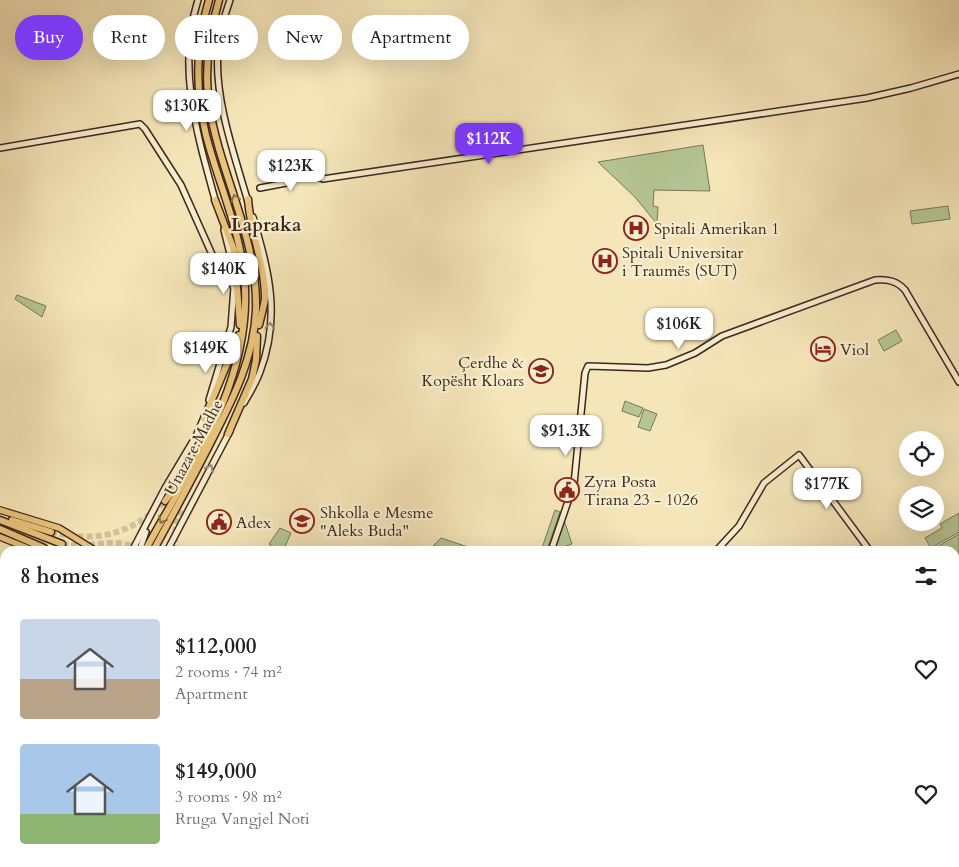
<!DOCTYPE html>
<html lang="en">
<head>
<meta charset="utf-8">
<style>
	body { margin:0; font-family:Cardo,serif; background:#f6f6f6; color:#202124; height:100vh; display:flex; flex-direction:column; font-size:19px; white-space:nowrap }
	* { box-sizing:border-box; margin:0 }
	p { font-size:16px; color:#757577 }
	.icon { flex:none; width:28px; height:28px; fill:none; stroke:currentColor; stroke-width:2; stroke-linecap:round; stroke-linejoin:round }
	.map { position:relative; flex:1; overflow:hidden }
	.panel { position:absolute; left:0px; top:546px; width:960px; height:321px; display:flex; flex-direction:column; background:#fff; border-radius:15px 15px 0 0; box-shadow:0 5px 20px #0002 }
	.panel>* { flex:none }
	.guide { position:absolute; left:15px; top:15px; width:500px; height:45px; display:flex; gap:10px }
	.controls { position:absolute; left:899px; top:431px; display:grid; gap:10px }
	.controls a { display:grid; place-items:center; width:45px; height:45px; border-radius:50%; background:#fff; box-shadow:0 5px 20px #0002; font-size:25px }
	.price { position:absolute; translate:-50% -42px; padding:0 11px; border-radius:10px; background:#fff; color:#222; font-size:16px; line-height:32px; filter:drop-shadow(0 1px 2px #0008) }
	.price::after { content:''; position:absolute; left:50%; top:30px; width:15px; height:11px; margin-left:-8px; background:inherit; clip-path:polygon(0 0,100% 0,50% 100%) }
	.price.current { background:#7c3aed; color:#fff }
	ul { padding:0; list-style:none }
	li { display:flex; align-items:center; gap:15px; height:125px; padding:0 20px }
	li span { display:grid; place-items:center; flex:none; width:140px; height:100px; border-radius:5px; color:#555 }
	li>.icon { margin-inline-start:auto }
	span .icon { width:60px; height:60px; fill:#fffc; stroke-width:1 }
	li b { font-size:21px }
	h2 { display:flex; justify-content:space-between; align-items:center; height:60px; padding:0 20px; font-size:21px }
	.chip { padding:0 18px; border-radius:22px; background:#fff; box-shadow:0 5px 20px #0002; font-size:18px; line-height:45px }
	.chip.current { background:#7c3aed; color:#fff }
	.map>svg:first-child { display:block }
	.green { fill:#b5c694; stroke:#7a7658 }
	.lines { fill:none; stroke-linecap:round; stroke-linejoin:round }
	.highway-tunnel { stroke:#d1c09a; stroke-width:6; stroke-dasharray:6 3; stroke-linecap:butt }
	.secondary-casing { stroke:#3f271c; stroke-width:8 }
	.primary-casing { stroke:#3f271c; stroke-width:8 }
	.highway-casing { stroke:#3f271c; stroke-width:9 }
	.secondary { stroke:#f8efd2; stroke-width:5 }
	.primary { stroke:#eac37c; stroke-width:5.5 }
	.highway { stroke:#eac37c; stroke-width:6 }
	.oneway { stroke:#8c6d47 }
	.oneway2 { stroke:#9c8b77 }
	.labels { text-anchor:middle; stroke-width:4.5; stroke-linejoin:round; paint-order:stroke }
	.poi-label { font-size:16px; fill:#3f271c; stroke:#f8efd2; text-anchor:start }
	.street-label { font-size:16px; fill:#3f271c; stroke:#f8efd2 }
	.quarter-label { font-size:19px; font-weight:bold; fill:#3f271c; stroke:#f8efd2 }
</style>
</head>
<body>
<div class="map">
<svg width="959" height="867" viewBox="0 0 959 867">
	<rect width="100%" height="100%" fill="#f5e6b9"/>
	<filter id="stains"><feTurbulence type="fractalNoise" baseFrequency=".004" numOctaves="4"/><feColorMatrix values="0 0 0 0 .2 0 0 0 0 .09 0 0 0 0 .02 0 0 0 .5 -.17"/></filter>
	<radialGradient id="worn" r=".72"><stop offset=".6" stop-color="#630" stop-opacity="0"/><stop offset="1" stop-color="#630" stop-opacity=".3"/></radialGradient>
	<g class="green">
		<polygon points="703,145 710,191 654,190 653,206 658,207 657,224 635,197 598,162"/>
		<polygon points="948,206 950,219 912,224 910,211"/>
		<polygon points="17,295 46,306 42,317 15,299"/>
		<polygon points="896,330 902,341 884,351 878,340"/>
		<polygon points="625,401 643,408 639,417 622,411"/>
		<polygon points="644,409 657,414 650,431 638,427"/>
		<polygon points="555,510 560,512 547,550 542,548"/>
		<polygon points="959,513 959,532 931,548 925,538 942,528 940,524"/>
		<polygon points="563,517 572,544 566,546 567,551 551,551"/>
		<polygon points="280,528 291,533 283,551 278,551 269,544"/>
		<polygon points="959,534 959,581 955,584 955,551 930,551"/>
		<polygon points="441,538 480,551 432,551 434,545"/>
		<polygon points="231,863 271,863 278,867 237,867"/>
	</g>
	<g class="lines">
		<g class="highway-tunnel">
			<path d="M 51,532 C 97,543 132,534 165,501"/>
			<path d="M 62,544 C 90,550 117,534 142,551"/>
			<polyline points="61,549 65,551"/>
			<polyline points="174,551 176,525 181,510"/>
		</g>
		<defs>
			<g id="secondary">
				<path d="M 198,0 C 176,68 198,137 216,203"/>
				<path d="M 230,0 C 224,17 219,34 218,52 C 214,98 235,157 248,202"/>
				<path d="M 0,148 L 140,124 L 145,129 L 181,185 L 219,270 C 224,278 231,279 234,288"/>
				<polyline points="260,188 286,183 311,170 317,177 323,179 867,98 911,88 959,74"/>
				<polyline points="224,230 233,266"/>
				<path d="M 218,268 C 223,271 230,269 232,262"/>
				<polyline points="209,400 231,327 234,287"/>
				<path d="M 244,403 C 250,393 256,383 260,372 C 281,316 269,272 253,217"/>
				<polyline points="132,551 165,488 196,436 205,415"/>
				<polyline points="142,551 141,546 146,532"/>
				<polyline points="167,551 230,431"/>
				<path d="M 551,551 L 574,484 L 585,373 L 588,366 L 648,368 L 666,365 L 695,353 L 722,336 L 875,280 C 888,279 897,281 905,290 L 959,382"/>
				<polyline points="716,551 739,526 764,483 799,455 870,551"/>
				<polyline points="955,654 959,659"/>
				<polyline points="0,792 5,782"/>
				<polyline points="0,848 5,835"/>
			</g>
			<g id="primary">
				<polyline points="0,510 59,528 96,551"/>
				<polyline points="0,537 35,551"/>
				<polyline points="884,862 895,867"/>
				<polyline points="904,862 916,867"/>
			</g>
			<g id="highway">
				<path d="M 248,199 C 250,232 265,264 265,298 C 264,307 261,316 259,325"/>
				<polyline points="215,200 234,250 240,325"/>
				<polyline points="204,419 239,335"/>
				<polyline points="228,434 252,379 256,360 257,336"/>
				<polyline points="165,501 174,489"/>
				<polyline points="0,520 62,544"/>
				<polyline points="12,520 51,532"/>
				<polyline points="0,529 44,548"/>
				<path d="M 147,547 C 191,467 249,384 245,289 C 243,235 219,186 206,135 C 195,89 195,45 209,0"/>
				<path d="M 153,551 C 173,514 194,476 213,438 C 234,397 254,357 256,310 C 258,238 220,175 209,105 C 204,69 209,34 219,0"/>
				<polyline points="0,812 5,802"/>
				<polyline points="0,829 5,819"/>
			</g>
		</defs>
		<use href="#secondary" class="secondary-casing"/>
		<use href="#primary" class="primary-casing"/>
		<use href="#highway" class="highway-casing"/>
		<use href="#secondary" class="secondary"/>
		<use href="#primary" class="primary"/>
		<use href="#highway" class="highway"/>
	</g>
	<defs><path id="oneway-chevron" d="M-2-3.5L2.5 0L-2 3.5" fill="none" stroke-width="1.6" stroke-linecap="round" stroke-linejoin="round" transform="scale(1.25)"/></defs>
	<g class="oneway">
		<use href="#oneway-chevron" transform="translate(235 198) rotate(-108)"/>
		<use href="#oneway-chevron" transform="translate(162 520) rotate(119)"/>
	</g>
	<g class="oneway2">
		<use href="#oneway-chevron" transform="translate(270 326) rotate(-86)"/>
		<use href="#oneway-chevron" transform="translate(210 468) rotate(-63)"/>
	</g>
	<defs>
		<symbol id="hospital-ring" viewBox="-11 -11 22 22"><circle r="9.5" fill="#f8efd2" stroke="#8f2418" stroke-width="1.5"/><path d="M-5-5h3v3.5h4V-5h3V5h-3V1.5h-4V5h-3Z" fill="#8f2418"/></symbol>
		<symbol id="hotel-ring" viewBox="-11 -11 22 22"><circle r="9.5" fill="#f8efd2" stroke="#8f2418" stroke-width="1.5"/><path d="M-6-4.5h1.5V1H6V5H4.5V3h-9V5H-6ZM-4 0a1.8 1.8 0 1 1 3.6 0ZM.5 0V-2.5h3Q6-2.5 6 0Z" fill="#8f2418"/></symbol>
		<symbol id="school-ring" viewBox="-11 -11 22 22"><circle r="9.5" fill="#f8efd2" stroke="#8f2418" stroke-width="1.5"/><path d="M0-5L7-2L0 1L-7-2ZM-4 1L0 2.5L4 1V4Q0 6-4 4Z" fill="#8f2418"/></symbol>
		<symbol id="civic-ring" viewBox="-11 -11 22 22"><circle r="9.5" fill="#f8efd2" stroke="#8f2418" stroke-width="1.5"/><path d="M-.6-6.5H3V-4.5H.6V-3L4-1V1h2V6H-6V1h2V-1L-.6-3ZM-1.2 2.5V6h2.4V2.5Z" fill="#8f2418"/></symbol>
	</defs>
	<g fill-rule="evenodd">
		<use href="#hospital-ring" x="622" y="214" width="28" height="28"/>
		<use href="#hospital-ring" x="591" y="247" width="28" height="28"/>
		<use href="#hotel-ring" x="809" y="335" width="28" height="28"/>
		<use href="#school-ring" x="527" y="357" width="28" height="28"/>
		<use href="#civic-ring" x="553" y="476" width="28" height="28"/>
		<use href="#school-ring" x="288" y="507" width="28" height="28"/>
		<use href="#civic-ring" x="205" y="508" width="28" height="28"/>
	</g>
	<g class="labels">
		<g class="poi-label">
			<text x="654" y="234">Spitali Amerikan 1</text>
			<text x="622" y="258">Spitali Universitar<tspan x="622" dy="18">i Traumës (SUT)</tspan></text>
			<text x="840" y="355">Viol</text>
			<text x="524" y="368" text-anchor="end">Çerdhe &amp;<tspan x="524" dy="18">Kopësht Kloars</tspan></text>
			<text x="584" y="487">Zyra Posta<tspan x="584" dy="18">Tirana 23 - 1026</tspan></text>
			<text x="320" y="518">Shkolla e Mesme<tspan x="320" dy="18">"Aleks Buda"</tspan></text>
			<text x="236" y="528">Adex</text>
		</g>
		<g class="street-label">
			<text transform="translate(193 447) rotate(-62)" y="6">Unaza e Madhe</text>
		</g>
		<g class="quarter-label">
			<text x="266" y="231">Lapraka</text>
		</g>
	</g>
	<rect width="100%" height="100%" filter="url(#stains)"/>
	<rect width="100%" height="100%" fill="url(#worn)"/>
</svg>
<div class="controls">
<a><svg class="icon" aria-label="locate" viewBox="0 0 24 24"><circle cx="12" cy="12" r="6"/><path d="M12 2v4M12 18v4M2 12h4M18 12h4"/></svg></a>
<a><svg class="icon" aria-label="layers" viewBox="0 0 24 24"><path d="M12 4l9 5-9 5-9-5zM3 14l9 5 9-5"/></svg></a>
</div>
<b class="price" style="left:187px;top:132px">$130K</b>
<b class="price current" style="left:489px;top:165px">$112K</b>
<b class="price" style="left:291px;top:192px">$123K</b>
<b class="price" style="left:224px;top:295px">$140K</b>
<b class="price" style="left:679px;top:350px">$106K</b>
<b class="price" style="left:206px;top:374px">$149K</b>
<b class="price" style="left:566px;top:457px">$91.3K</b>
<b class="price" style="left:827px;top:510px">$177K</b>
<div class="guide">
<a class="chip current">Buy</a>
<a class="chip">Rent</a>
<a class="chip">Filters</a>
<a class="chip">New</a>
<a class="chip">Apartment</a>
</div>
<section class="panel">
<h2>8 homes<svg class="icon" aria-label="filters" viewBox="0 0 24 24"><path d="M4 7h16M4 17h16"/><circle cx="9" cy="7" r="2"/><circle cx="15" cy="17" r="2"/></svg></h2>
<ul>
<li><span style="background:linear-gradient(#c9d6e8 60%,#b9a48a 0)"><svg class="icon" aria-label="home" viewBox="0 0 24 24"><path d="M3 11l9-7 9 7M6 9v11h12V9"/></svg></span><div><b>$112,000</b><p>2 rooms · 74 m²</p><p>Apartment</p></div><svg class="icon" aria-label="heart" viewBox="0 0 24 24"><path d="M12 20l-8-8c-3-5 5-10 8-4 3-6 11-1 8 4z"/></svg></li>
<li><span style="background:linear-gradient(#a9c7e8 70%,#8fb573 0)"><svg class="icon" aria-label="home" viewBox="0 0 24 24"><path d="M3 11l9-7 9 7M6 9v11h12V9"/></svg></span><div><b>$149,000</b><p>3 rooms · 98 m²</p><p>Rruga Vangjel Noti</p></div><svg class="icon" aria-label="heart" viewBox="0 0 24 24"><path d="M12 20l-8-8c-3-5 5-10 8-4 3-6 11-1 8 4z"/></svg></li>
</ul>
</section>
</div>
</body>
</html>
